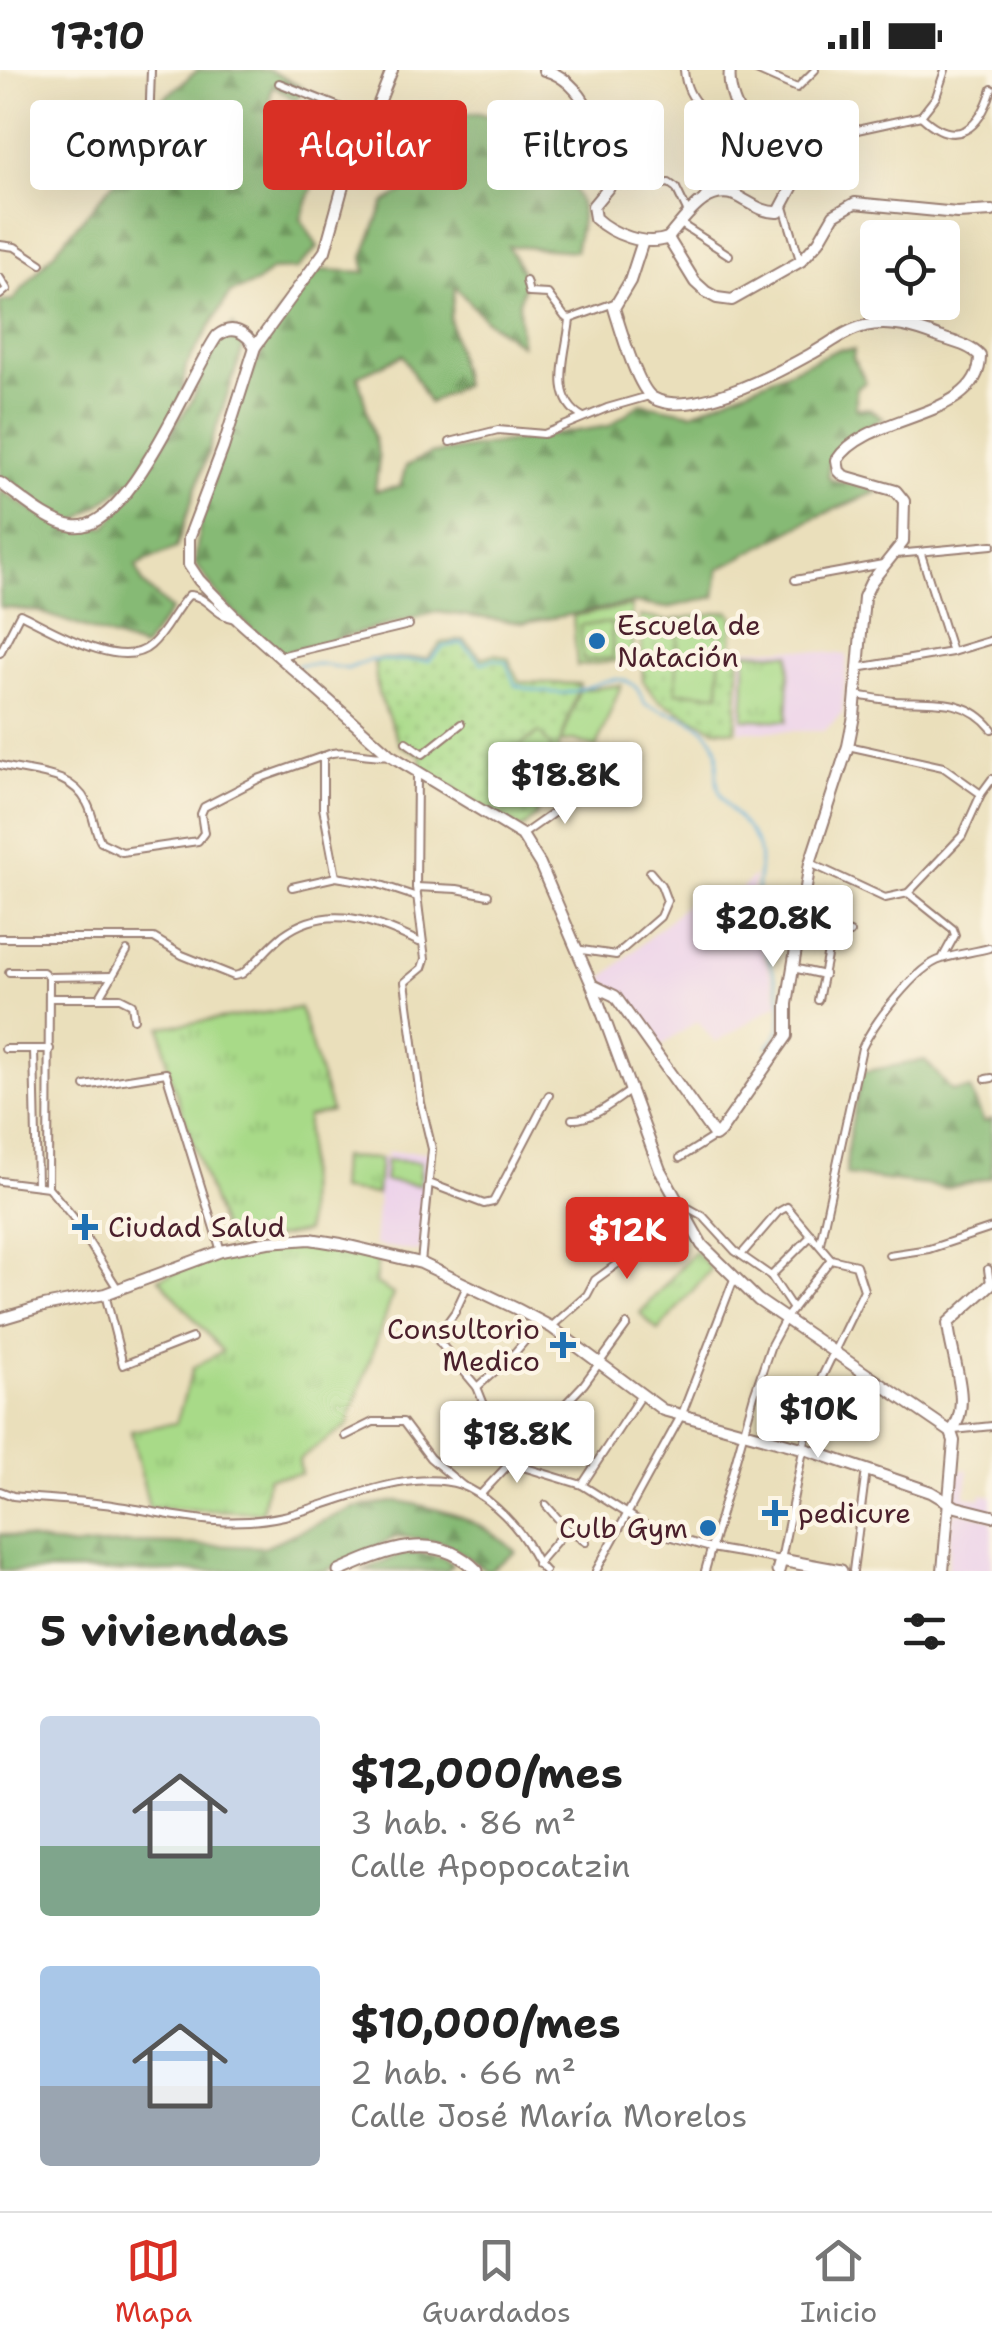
<!DOCTYPE html>
<html lang="es">
<head>
<meta charset="utf-8">
<style>
	body { margin:0; font-family:"Shantell Sans",sans-serif; background:#f2f2f2; color:#222; height:100vh; display:flex; flex-direction:column; font-size:38px; white-space:nowrap }
	* { box-sizing:border-box; margin:0 }
	p { font-size:32px; color:#767676 }
	.icon { flex:none; width:55px; height:55px; fill:none; stroke:currentColor; stroke-width:2; stroke-linecap:round; stroke-linejoin:round }
	.map { position:relative; height:1501px; overflow:hidden }
	.panel { display:flex; flex-direction:column; background:#fff; flex:1 }
	.panel>* { flex:none }
	.guide { position:absolute; left:30px; top:30px; width:932px; height:90px; display:flex; gap:20px }
	.tools { position:absolute; left:860px; top:150px; display:grid; gap:20px }
	.tools a { display:grid; place-items:center; width:100px; height:100px; border-radius:10px; background:#fff; box-shadow:0 10px 40px #0002; font-size:50px }
	.price { position:absolute; translate:-50% -85px; padding:0 22px; border-radius:10px; background:#fff; color:#222; font-size:32px; line-height:65px; filter:drop-shadow(0 2px 5px #0008) }
	.price::after { content:''; position:absolute; left:50%; top:60px; width:30px; height:22px; margin-left:-15px; background:inherit; clip-path:polygon(0 0,100% 0,50% 100%) }
	.price.current { background:#d93025; color:#fff }
	ul { padding:0; list-style:none }
	li { display:flex; align-items:center; gap:30px; height:250px; padding:0 40px }
	li span { display:grid; place-items:center; flex:none; width:280px; height:200px; border-radius:10px; color:#555 }
	li>.icon { margin-inline-start:auto }
	span .icon { width:120px; height:120px; fill:#fffc; stroke-width:1 }
	li b { font-size:42px }
	h2 { display:flex; justify-content:space-between; align-items:center; height:120px; padding:0 40px; font-size:42px }
	.tag { padding:0 35px; border-radius:10px; background:#fff; box-shadow:0 10px 40px #0002; font-size:35px; line-height:90px }
	.tag.current { background:#d93025; color:#fff }
	.status { display:flex; justify-content:space-between; align-items:center; height:70px; padding:0 50px; background:#fff; direction:ltr }
	.status svg { height:28px; fill:currentColor }
	.menu { display:flex; justify-content:space-around; align-items:center; height:140px; border-top:2px solid #e0e0e0; background:#fff; font-size:28px; color:#767676 }
	.menu a { display:grid; justify-items:center; gap:5px }
	.menu .current { color:#d93025 }
	.map>svg:first-child { display:block }
	.built { fill:#ecd1ea }
	.grass { fill:url(#grass-tufts); stroke:#797c5a; stroke-width:2.5 }
	.forest { fill:url(#forest-firs); stroke:#686c50; stroke-width:2.5 }
	.park { fill:url(#park-dots); stroke:#797c5a; stroke-width:2.5 }
	.pitch { fill:#a8da88; stroke:#797c5a; stroke-width:2.5 }
	.lines { fill:none; stroke-linecap:round; stroke-linejoin:round }
	.stream { stroke:#5eadd8; stroke-width:2.5 }
	.street-casing { stroke:#9a7f73; stroke-width:10 }
	.secondary-casing { stroke:#9a7f73; stroke-width:14 }
	.primary-casing { stroke:#9a7f73; stroke-width:15 }
	.street { stroke:#fff; stroke-width:6 }
	.secondary { stroke:#fff; stroke-width:10 }
	.primary { stroke:#fff; stroke-width:11 }
	.poi-dot { fill:#1f6fb2; stroke:#fcf5e5; stroke-width:4 }
	.labels { text-anchor:middle; stroke-width:9; stroke-linejoin:round; paint-order:stroke }
	.poi-label { font-size:28px; fill:#4a1f2b; stroke:#fcf5e5; text-anchor:start }
</style>
</head>
<body>
<div class="status"><b>17:10</b><svg viewBox="0 0 49 12"><path d="M0 12V9h3v3zM5 12V6h3v6zM10 12V3h3v9zM15 12V0h3v12zM26 1h20v11H26zM47 4h2v5h-2z"/></svg></div>
<div class="map">
<svg width="992" height="1501" viewBox="0 0 992 1501">
	<defs>
		<pattern id="grass-tufts" width="24" height="20" patternUnits="userSpaceOnUse" patternTransform="scale(2.5)"><rect width="24" height="20" fill="#a8da88"/><path d="M3 7l-1-3M5 7V3M7 7l1-3M15 17l-1-3M17 17v-4M19 17l1-3" fill="none" stroke="#92bb76"/></pattern>
		<pattern id="forest-firs" width="22" height="20" patternUnits="userSpaceOnUse" patternTransform="scale(2.5)"><rect width="22" height="20" fill="#86ba74"/><path d="M5 1l3.5 6h-7zM16 11l3.5 6h-7z" fill="#70975f"/></pattern>
		<pattern id="park-dots" width="8" height="8" patternUnits="userSpaceOnUse" patternTransform="scale(2.5)"><rect width="8" height="8" fill="#a8da88"/><path d="M2 2h.1M6 6h.1" fill="none" stroke="#92bb76" stroke-width="1.8" stroke-linecap="round"/></pattern>
	</defs>
	<rect width="100%" height="100%" fill="#fcf5e5"/>
	<filter id="ink" filterUnits="userSpaceOnUse"><feTurbulence type="fractalNoise" baseFrequency=".01" numOctaves="2"/><feDisplacementMap in="SourceGraphic" scale="20" xChannelSelector="R" yChannelSelector="G"/><feConvolveMatrix kernelMatrix="1 2 1 2 8 2 1 2 1" color-interpolation-filters="sRGB"/></filter>
	<filter id="wash" filterUnits="userSpaceOnUse"><feTurbulence type="fractalNoise" baseFrequency=".0048" numOctaves="4" result="noise"/><feDisplacementMap in="SourceGraphic" scale="40" xChannelSelector="R" yChannelSelector="G"/><feGaussianBlur stdDeviation="2.25" result="paint"/><feColorMatrix in="noise" values="0 0 0 0 0 0 0 0 0 0 0 0 0 0 0 0 0 1.4 0 .05"/><feComposite in="paint" operator="in"/></filter>
	<g filter="url(#wash)">
		<rect width="100%" height="100%" fill="#eadfbb"/>
		<g class="built">
			<polygon points="743,579 798,579 847,585 842,644 824,661 739,661"/>
			<polygon points="755,805 751,825 753,847 779,933 715,973 698,951 658,978 616,920 602,909 689,832 710,851"/>
			<polygon points="387,1082 429,1082 420,1182 374,1175 381,1087 387,1088"/>
			<polygon points="956,1399 969,1400 965,1426 980,1429 982,1424 992,1426 992,1442 955,1432"/>
			<polygon points="958,1441 992,1450 992,1501 947,1501 952,1445"/>
		</g>
		<g class="grass">
			<polygon points="631,536 634,589 577,596 573,546"/>
			<polygon points="746,582 790,584 787,651 743,649"/>
			<polygon points="621,615 596,678 574,670 561,673 579,620"/>
			<polygon points="300,938 331,1041 307,1047 306,1162 228,1176 169,1003 161,957"/>
			<polygon points="341,1087 380,1089 377,1124 339,1120"/>
			<polygon points="302,1174 378,1187 375,1213 393,1224 347,1356 299,1389 301,1404 268,1408 262,1442 149,1438 131,1361 176,1353 193,1298 222,1281 159,1208 224,1184"/>
			<polygon points="695,1181 711,1199 658,1261 640,1243"/>
		</g>
		<g class="forest">
			<polygon points="198,0 269,0 303,18 296,31 273,15 267,42 303,53 318,29 336,51 301,149 318,177 297,199 271,200 257,213 230,223 186,296 178,345 137,407 73,454 35,435 0,408 0,232 13,230 121,104 141,87 177,97 185,66 170,52 158,33"/>
			<path d="M 479,43 C 517,53 546,70 566,105 C 572,115 581,130 581,142 C 582,154 577,169 575,181 L 508,176 L 526,208 L 519,232 L 521,275 L 486,250 L 455,217 L 450,248 L 463,315 L 429,333 L 403,285 L 358,306 L 379,388 L 375,421 L 400,417 L 406,396 L 430,384 L 609,356 L 641,333 L 692,343 L 839,279 L 854,280 L 853,288 L 866,312 L 856,318 L 856,338 L 870,339 L 883,348 C 859,361 822,376 829,409 L 879,421 L 814,448 L 719,499 L 715,527 L 667,538 L 635,533 L 524,553 L 436,542 L 277,585 L 219,527 L 195,493 L 200,453 L 235,341 L 279,244 L 319,200 L 366,202 L 363,187 L 384,133 L 435,103 L 419,55 L 433,44 Z"/>
			<path d="M 233,255 L 243,278 L 176,478 L 136,495 L 143,514 L 171,540 L 143,578 L 40,542 L 0,537 L 0,420 C 42,447 56,458 107,457 L 192,331 L 211,280 Z"/>
			<polygon points="925,990 952,1021 970,1019 984,1052 992,1049 992,1107 948,1118 846,1105 848,1073 862,1002"/>
			<path d="M 399,1431 C 445,1440 481,1449 516,1482 L 488,1501 L 445,1473 L 398,1466 L 325,1501 L 0,1501 L 0,1464 L 74,1477 L 141,1473 L 264,1477 L 353,1438 Z"/>
			<polygon points="419,1483 445,1488 452,1495 447,1501 362,1501 402,1484"/>
		</g>
		<g class="park">
			<polygon points="728,541 733,545 732,575 740,583 736,661 714,659 658,630 643,611 640,546 667,551"/>
			<polygon points="464,570 482,588 495,584 508,588 519,612 580,614 536,746 522,759 422,702 421,685 400,675 378,623 374,593 378,589 428,588 442,573"/>
		</g>
		<g class="pitch">
			<polygon points="611,553 613,588 583,590 580,555"/>
			<polygon points="678,559 721,562 719,624 676,622"/>
			<polygon points="539,662 552,678 550,681 510,708 500,693 501,690"/>
			<polygon points="386,1090 421,1092 420,1115 384,1111"/>
		</g>
		<g class="lines">
			<path class="stream" d="M 298,595 L 321,594 L 347,599 L 370,590 L 429,591 L 443,577 L 462,573 L 482,593 L 494,589 L 506,592 L 515,615 C 529,620 548,623 563,623 C 591,622 629,587 645,634 C 667,645 693,643 712,668 C 724,685 712,701 719,720 C 726,742 750,754 758,777 C 763,794 756,812 757,830 C 759,844 761,862 765,876 C 774,909 796,947 768,977"/>
		</g>
	</g>
	<g filter="url(#ink)">
		<g class="lines">
			<defs>
				<g id="street">
					<path d="M 684,0 C 687,41 720,50 753,67"/>
					<polyline points="756,0 797,18 815,0"/>
					<polyline points="279,13 372,50"/>
					<path d="M 921,46 C 957,80 980,58 992,19"/>
					<polyline points="921,46 936,27 945,0"/>
					<polyline points="149,59 151,0"/>
					<polyline points="360,81 401,96"/>
					<polyline points="804,95 857,60 921,46"/>
					<polyline points="397,104 408,76"/>
					<polyline points="612,113 644,117 669,113 676,118 688,143"/>
					<polyline points="702,129 747,64"/>
					<polyline points="784,137 800,190"/>
					<polyline points="681,154 729,185"/>
					<polyline points="0,175 15,177 41,194"/>
					<polyline points="0,208 7,219 0,225"/>
					<polyline points="526,211 529,223 548,224 565,247 570,249"/>
					<path d="M 570,249 C 567,283 548,328 583,347"/>
					<polyline points="570,249 614,233"/>
					<polyline points="450,372 498,360 544,364 607,338 649,326"/>
					<polyline points="896,484 992,475"/>
					<polyline points="921,484 952,582"/>
					<polyline points="795,510 883,494"/>
					<path d="M 0,583 L 20,544 C 50,558 121,603 151,575 C 167,561 174,540 189,525 C 206,525 216,547 235,549"/>
					<polyline points="280,586 409,555"/>
					<polyline points="857,598 952,582 992,570"/>
					<path d="M 856,625 C 869,627 883,630 896,631 C 933,633 967,627 992,659"/>
					<polyline points="406,672 423,684 461,654"/>
					<polyline points="848,676 943,697 981,724"/>
					<polyline points="323,686 323,738 336,807"/>
					<path d="M 0,695 C 30,704 70,700 87,733 C 94,746 94,760 101,772 L 122,782 L 198,771 L 204,763 L 201,744 L 204,737 L 258,709 L 332,683 C 352,679 367,688 389,685"/>
					<polyline points="417,704 416,817 425,889 422,898 405,912 421,1033 432,1079 421,1193"/>
					<polyline points="522,765 556,741 572,715"/>
					<polyline points="810,793 885,828 908,823 962,766 981,724 992,709"/>
					<polyline points="292,817 336,807 378,814 417,827"/>
					<polyline points="416,817 457,819 488,825"/>
					<polyline points="908,823 953,859 955,865 943,887"/>
					<polyline points="802,846 850,863"/>
					<path d="M 0,868 L 154,868 L 182,885 L 234,906 L 242,904 C 257,892 269,876 283,865 C 327,832 376,851 419,872"/>
					<polyline points="575,879 616,885 660,847 667,831 661,815 650,802"/>
					<polyline points="793,898 824,905"/>
					<polyline points="9,902 43,902 49,907 48,1117"/>
					<polyline points="49,907 112,906"/>
					<polyline points="100,927 127,881"/>
					<polyline points="50,928 120,928 132,934 134,949"/>
					<polyline points="818,930 833,857"/>
					<polyline points="5,979 50,979"/>
					<polyline points="34,979 37,1115"/>
					<polyline points="986,1009 992,1008"/>
					<polyline points="85,1016 166,1003 221,1181"/>
					<path d="M 572,1049 C 593,1050 613,1032 630,1021"/>
					<polyline points="680,1088 715,1066"/>
					<polyline points="0,1111 48,1117 73,1147 118,1219"/>
					<polyline points="429,1113 484,1134 493,1132 549,1025"/>
					<path d="M 820,1173 L 862,978 C 873,954 916,896 942,889 C 957,884 974,882 989,878"/>
					<polyline points="889,1185 929,1179 992,1158"/>
					<polyline points="988,1199 990,1213"/>
					<polyline points="771,1206 812,1165"/>
					<polyline points="467,1216 455,1242 436,1268 477,1317 497,1367 513,1394 582,1415 658,1463 711,1478 781,1490 815,1321 864,1220 856,1195 831,1189 787,1137 778,1142 741,1185"/>
					<polyline points="105,1224 123,1295 192,1268"/>
					<polyline points="551,1257 587,1225 595,1210 657,1165 674,1142 685,1136 703,1146 735,1181 771,1206 793,1239"/>
					<polyline points="477,1317 511,1287 541,1252"/>
					<polyline points="954,1360 992,1356"/>
					<polyline points="345,1366 373,1352 403,1352 430,1388 462,1415"/>
					<polyline points="582,1415 641,1325"/>
					<path d="M 0,1421 L 13,1426 C 43,1429 73,1430 104,1434 C 168,1442 216,1461 284,1446 C 336,1434 408,1397 461,1415 C 485,1424 511,1449 524,1469 C 532,1480 535,1492 545,1501"/>
					<polyline points="480,1425 584,1314 627,1255"/>
					<polyline points="546,1435 567,1459 586,1472"/>
					<polyline points="537,1494 567,1459"/>
					<polyline points="596,1501 682,1344 734,1209"/>
					<polyline points="705,1501 754,1325 771,1275 785,1249 831,1189"/>
					<polyline points="853,1501 866,1400"/>
				</g>
				<g id="secondary">
					<polyline points="392,0 360,81 346,105 325,181 255,277 223,378 189,468 189,495 199,510 238,550 390,685 522,765 540,794 592,915 660,1100 702,1175 758,1230 951,1362"/>
					<path d="M 544,0 C 590,12 602,72 612,113 L 593,136 L 595,148 C 612,164 645,177 668,168 L 695,212 L 706,222 L 717,228 L 732,230 L 801,191 L 819,171 L 834,145 L 855,133 L 957,143 L 992,141"/>
					<path d="M 668,168 C 686,147 709,110 741,128 C 754,135 764,143 779,142 L 804,95 C 766,93 725,38 730,0"/>
					<path d="M 0,413 C 21,427 47,452 73,456 C 128,465 190,304 217,266 C 232,254 246,262 255,277"/>
					<path d="M 592,915 L 615,926 L 715,1066 L 720,1062 L 787,966 L 787,934 L 810,793 L 848,676 L 854,646 L 864,527 L 871,512 L 903,472 L 904,431 L 896,421 L 844,406 L 839,401 L 837,390 C 867,342 981,350 980,286 C 970,275 953,272 939,267 C 916,258 890,250 865,256 C 846,260 828,275 811,284 C 777,303 691,349 653,328 C 637,318 620,257 614,238 L 630,211 L 643,171"/>
					<polyline points="0,1249 44,1236 105,1224 221,1181 268,1172 310,1169 341,1174 421,1193 517,1239 551,1257 663,1340 802,1378 931,1422 956,1437 992,1446"/>
					<path d="M 943,1501 L 954,1371 L 951,1362 C 974,1335 950,1285 948,1253 L 992,1213"/>
				</g>
				<g id="primary">
					<path d="M 339,1501 C 384,1481 436,1458 477,1501"/>
					<polyline points="778,1501 781,1490 841,1501"/>
				</g>
			</defs>
			<use href="#street" class="street-casing"/>
			<use href="#secondary" class="secondary-casing"/>
			<use href="#primary" class="primary-casing"/>
			<use href="#street" class="street"/>
			<use href="#secondary" class="secondary"/>
			<use href="#primary" class="primary"/>
		</g>
	</g>
	<g class="poi-dot">
		<circle cx="597" cy="571" r="10"/>
		<path d="M80 1142h10v10h10v10h-10v10h-10v-10h-10v-10h10z"/>
		<path d="M558 1260h10v10h10v10h-10v10h-10v-10h-10v-10h10z"/>
		<path d="M770 1428h10v10h10v10h-10v10h-10v-10h-10v-10h10z"/>
		<circle cx="708" cy="1458" r="10"/>
	</g>
	<g class="labels">
		<g class="poi-label">
			<text x="617" y="565">Escuela de<tspan x="617" dy="32">Natación</tspan></text>
			<text x="108" y="1167">Ciudad Salud</text>
			<text x="540" y="1269" text-anchor="end">Consultorio<tspan x="540" dy="32">Medico</tspan></text>
			<text x="798" y="1453">pedicure</text>
			<text x="688" y="1468" text-anchor="end">Culb Gym</text>
		</g>
	</g>
</svg>
<div class="tools">
<a><svg class="icon" aria-label="locate" viewBox="0 0 24 24"><circle cx="12" cy="12" r="6"/><path d="M12 2v4M12 18v4M2 12h4M18 12h4"/></svg></a>
</div>
<b class="price" style="left:565px;top:757px">$18.8K</b>
<b class="price" style="left:773px;top:900px">$20.8K</b>
<b class="price current" style="left:627px;top:1212px">$12K</b>
<b class="price" style="left:818px;top:1391px">$10K</b>
<b class="price" style="left:517px;top:1416px">$18.8K</b>
<div class="guide">
<a class="tag">Comprar</a>
<a class="tag current">Alquilar</a>
<a class="tag">Filtros</a>
<a class="tag">Nuevo</a>
</div>
</div>
<section class="panel">
<h2>5 viviendas<svg class="icon" aria-label="filters" viewBox="0 0 24 24"><path d="M4 7h16M4 17h16"/><circle cx="9" cy="7" r="2"/><circle cx="15" cy="17" r="2"/></svg></h2>
<ul>
<li><span style="background:linear-gradient(#c9d6e8 65%,#7fa58c 0)"><svg class="icon" aria-label="home" viewBox="0 0 24 24"><path d="M3 11l9-7 9 7M6 9v11h12V9"/></svg></span><div><b>$12,000/mes</b><p>3 hab. · 86 m²</p><p>Calle Apopocatzin</p></div></li>
<li><span style="background:linear-gradient(#a9c7e8 60%,#9aa5b1 0)"><svg class="icon" aria-label="home" viewBox="0 0 24 24"><path d="M3 11l9-7 9 7M6 9v11h12V9"/></svg></span><div><b>$10,000/mes</b><p>2 hab. · 66 m²</p><p>Calle José María Morelos</p></div></li>
</ul>
</section>
<nav class="menu">
<a class="current"><svg class="icon" aria-label="map" viewBox="0 0 24 24"><path d="M3 6l6-2 6 2 6-2v14l-6 2-6-2-6 2zM9 4v14M15 6v14"/></svg>Mapa</a>
<a><svg class="icon" aria-label="saved" viewBox="0 0 24 24"><path d="M7 4h10v16l-5-4-5 4z"/></svg>Guardados</a>
<a><svg class="icon" aria-label="home" viewBox="0 0 24 24"><path d="M3 11l9-7 9 7M6 9v11h12V9"/></svg>Inicio</a>
</nav>
</body>
</html>
